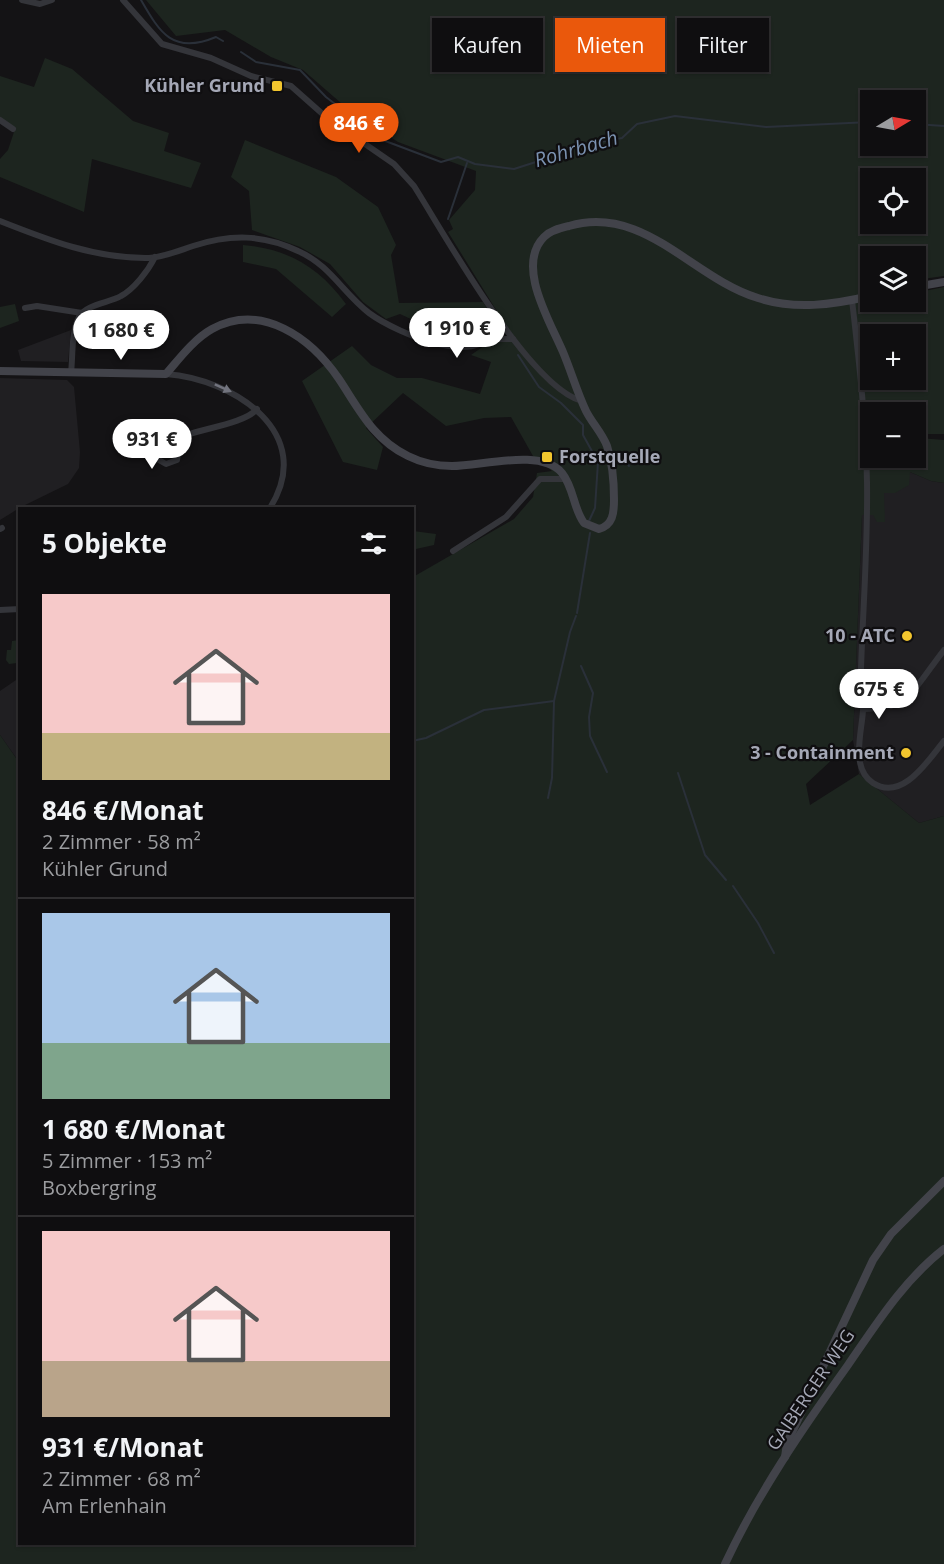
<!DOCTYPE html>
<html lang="de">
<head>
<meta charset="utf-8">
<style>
	body { margin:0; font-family:"Open Sans",sans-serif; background:#181719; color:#f1f3f6; height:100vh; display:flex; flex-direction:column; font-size:22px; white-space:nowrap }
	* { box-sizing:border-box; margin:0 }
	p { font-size:20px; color:#9b9c9f }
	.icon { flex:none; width:33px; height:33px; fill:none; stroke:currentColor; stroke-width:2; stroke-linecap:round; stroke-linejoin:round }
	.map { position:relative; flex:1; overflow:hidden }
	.sheet { position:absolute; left:18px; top:507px; width:396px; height:1038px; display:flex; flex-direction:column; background:#0f0e10; border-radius:0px; box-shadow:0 2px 4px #0004,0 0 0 2px #2f2e30 }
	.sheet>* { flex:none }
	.guide { position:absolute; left:432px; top:18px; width:422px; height:54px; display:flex; gap:12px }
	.needle { width:39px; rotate:80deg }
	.fabs { position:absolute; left:860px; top:90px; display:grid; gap:12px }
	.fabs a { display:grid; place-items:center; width:66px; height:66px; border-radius:0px; background:#0f0e10; box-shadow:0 2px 4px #0004,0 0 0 2px #2f2e30; font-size:30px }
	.price { position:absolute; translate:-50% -51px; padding:0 14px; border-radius:21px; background:#fff; color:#222; font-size:20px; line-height:39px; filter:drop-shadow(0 2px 3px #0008) }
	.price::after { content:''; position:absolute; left:50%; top:36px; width:18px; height:14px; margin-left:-9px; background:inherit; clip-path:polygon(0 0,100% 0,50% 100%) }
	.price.selected { background:#ea580c; color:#fff }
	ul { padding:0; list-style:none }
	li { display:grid; align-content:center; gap:12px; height:318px; padding:0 24px }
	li+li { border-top:2px solid #2f2e30 }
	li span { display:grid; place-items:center; height:186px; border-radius:0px; color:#555 }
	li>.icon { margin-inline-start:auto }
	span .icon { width:108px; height:108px; fill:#fffc; stroke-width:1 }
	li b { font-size:26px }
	h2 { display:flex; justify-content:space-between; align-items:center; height:72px; padding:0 24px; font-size:26px }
	.tag { padding:0 21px; border-radius:0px; background:#0f0e10; box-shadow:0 2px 4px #0004,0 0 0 2px #2f2e30; font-size:21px; line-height:54px }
	.tag.selected { background:#ea580c; color:#fff }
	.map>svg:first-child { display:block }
	.built { fill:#201f22 }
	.green { fill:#1d251f; fill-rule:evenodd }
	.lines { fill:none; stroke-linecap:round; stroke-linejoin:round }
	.stream { stroke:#2a3039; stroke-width:2 }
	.street { stroke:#34353a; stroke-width:6 }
	.secondary { stroke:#42434a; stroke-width:8 }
	.oneway { fill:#72747e }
	.poi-dot { fill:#f2c52e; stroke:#0f0e10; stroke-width:2 }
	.labels { text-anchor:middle; stroke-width:4.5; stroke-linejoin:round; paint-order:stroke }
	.poi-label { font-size:18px; font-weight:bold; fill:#a5a8b6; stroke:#0f0e10; text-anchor:end }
	.street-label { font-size:18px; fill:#a5a8b6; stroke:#0f0e10 }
	.water-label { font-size:20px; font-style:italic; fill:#7b92b1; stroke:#0f0e10 }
</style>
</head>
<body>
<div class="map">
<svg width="944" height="1564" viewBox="0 0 944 1564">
	<rect width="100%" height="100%" fill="#141315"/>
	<g class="built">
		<polygon points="71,330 68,362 21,361 18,350"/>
		<polygon points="0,378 67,380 74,387 80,452 79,468 68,484 21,507 0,520"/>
		<polygon points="910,472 931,481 944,483 944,816 919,823 859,774 853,740 862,515 873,515 884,493"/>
		<polygon points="19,678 19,756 17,759 0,735 0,691"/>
	</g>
	<g class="green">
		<path d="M 146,0 L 944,0 L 944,276 L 915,280 L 915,256 L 870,256 L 870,288 L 860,290 L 863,304 L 875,302 L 915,302 L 915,293 L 944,287 L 944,434 L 926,434 L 919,438 L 944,440 L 944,483 L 931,481 L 910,472 L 909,485 L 895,493 L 884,493 L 885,522 L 877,522 L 873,515 L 862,515 L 853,740 L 806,784 L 810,805 L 859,774 L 919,823 L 944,816 L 944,1564 L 0,1564 L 0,735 L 16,758 L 20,756 L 20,1544 L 412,1544 L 413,577 L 514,519 L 533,497 L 537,473 L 552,471 L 533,456 L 511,417 L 484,418 L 446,426 L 403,393 L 366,428 L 383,447 L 377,470 L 343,462 L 302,381 L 352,346 L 371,365 L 397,378 L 422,378 L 480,394 L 491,362 L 471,355 L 491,341 L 512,341 L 506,326 L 448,232 L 453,229 L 449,220 L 475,190 L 476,171 L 398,142 L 349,110 L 303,70 L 271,57 L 225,30 L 176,36 ZM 870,100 L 915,100 L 915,146 L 870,146 ZM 870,178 L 915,178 L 915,224 L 870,224 ZM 870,334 L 915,334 L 915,380 L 870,380 ZM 870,412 L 915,412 L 915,458 L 870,458 Z"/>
		<polygon points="45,58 72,69 133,121 169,133 164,151 201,163 191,188 92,159 84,212 0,177 0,159 8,150 15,129 0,119 0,76 34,87"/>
		<path d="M 245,140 L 336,177 L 378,207 L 396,245 L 391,255 L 399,303 L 483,302 L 492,316 C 486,350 457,342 431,338 L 426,326 L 400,314 L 386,319 L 363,302 L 330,264 L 300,247 L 252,230 L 249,191 L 231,177 Z"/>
		<path d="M 243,245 C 288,249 319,267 346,304 L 332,317 L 276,269 L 243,262 Z"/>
		<polygon points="15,304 19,321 0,328 0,307"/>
		<polygon points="413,531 436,534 434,545 416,549 413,558"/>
		<polygon points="19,640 17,663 9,664 6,660 7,650 11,650 12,641"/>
	</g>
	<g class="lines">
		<g class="stream">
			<path d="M 141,0 C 160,33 173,55 216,37 L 223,41"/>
			<polyline points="241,52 256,62 300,70 326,97 380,139 441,162 458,157 475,164 514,169 542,160 561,149 622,138 637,124 675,116 766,127 870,122"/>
			<polyline points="915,124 944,126"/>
			<polyline points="448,219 467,163"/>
			<polyline points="518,355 539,387 561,403 583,425 583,435 598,462 595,508 589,521"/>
			<polyline points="612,452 624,458 629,466"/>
			<polyline points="577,613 590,533"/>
			<polyline points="581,666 593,693 589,717 590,736 607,772"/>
			<polyline points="412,741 426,738 484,710 554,701"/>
			<polyline points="678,773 705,855 726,880"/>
			<polyline points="548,798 552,778 554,701 570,632 576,616"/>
			<polyline points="733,886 758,923 774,953"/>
		</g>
		<g class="street">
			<polyline points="22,0 40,4 52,0"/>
			<path d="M 123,0 L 162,44 L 211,58 L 251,76 L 291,86 L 326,117 L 394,164 L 414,186 C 445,235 529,387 582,401"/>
			<polyline points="0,120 13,129"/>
			<path d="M 0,221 C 48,240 96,259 149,258 C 164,257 178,251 193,246 C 230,234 263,234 298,251 C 330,265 343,293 369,313 C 396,333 495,377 496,315"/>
			<path d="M 852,300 C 859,361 866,421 867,482 C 868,545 863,607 861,669 C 861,683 863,697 863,710 C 862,732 850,768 873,783 C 903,802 929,759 944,741"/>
			<polyline points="25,308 37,306 82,313"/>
			<polyline points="490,339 513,339"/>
			<path d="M 71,373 C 73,356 71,333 79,317 C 86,304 109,303 121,296 C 134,289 148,271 155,257"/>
			<path d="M 166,374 C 234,379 317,433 270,508"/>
			<path d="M 181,438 L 177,460 L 166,464 L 157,459 L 156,452 C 169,430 240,429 257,409"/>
			<polyline points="0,529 2,528"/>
			<polyline points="453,551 506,517 540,479 566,479"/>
			<polyline points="0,610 20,609"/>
			<polyline points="861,674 887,694 891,706"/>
			<path d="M 863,709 C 911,708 917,684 944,650"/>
		</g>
		<g class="secondary">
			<polyline points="915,287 944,282"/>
			<path d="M 0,371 L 166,374 C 179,359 194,339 212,329 C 262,302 311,338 339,379 C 359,409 373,439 408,456 C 422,463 436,466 452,466 C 482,466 541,448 562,473 C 574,488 573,508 584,523 L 599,529 C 613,525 614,513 614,500 C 614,482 613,464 607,446 C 602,433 592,423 586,411 C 577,392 571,371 563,352 C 551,323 515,266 544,237 C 551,230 561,228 569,226 C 644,204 692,278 758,298 C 795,310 832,305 870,296"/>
			<polyline points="785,1457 787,1443 873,1260 891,1234 944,1181"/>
			<path d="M 725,1564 C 758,1493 803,1428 848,1365 C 877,1323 904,1280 944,1249"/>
		</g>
	</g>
	<defs><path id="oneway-solid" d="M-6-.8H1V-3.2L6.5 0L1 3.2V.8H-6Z" transform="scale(1.5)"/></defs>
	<use class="oneway" href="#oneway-solid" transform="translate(223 388) rotate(24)"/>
	<g class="poi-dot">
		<rect x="271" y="80" width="12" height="12" rx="3"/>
		<rect x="541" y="451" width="12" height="12" rx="3"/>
		<circle cx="907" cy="636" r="6"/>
		<circle cx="906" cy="753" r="6"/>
	</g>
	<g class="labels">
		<g class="poi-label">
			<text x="265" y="92">Kühler Grund</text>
			<text x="559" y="463" text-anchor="start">Forstquelle</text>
			<text x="895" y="642">10 - ATC</text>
			<text x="894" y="759">3 - Containment</text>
		</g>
		<g class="street-label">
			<text transform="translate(811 1390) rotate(-56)" y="6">GAIBERGER WEG</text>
		</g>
		<g class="water-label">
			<text transform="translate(576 149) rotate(-16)" y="7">Rohrbach</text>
		</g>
	</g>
</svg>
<div class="fabs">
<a><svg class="needle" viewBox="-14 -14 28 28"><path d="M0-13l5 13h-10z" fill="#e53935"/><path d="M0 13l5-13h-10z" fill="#9b9c9f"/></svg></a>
<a><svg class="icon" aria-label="locate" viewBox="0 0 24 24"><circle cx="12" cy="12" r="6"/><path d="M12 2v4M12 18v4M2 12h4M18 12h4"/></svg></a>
<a><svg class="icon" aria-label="layers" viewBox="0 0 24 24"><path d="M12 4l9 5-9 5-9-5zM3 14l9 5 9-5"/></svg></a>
<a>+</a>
<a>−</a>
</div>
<b class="price selected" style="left:359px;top:154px">846 €</b>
<b class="price" style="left:457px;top:359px">1 910 €</b>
<b class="price" style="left:121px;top:361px">1 680 €</b>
<b class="price" style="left:152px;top:470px">931 €</b>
<b class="price" style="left:879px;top:720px">675 €</b>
<div class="guide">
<a class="tag">Kaufen</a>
<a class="tag selected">Mieten</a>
<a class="tag">Filter</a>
</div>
<section class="sheet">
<h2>5 Objekte<svg class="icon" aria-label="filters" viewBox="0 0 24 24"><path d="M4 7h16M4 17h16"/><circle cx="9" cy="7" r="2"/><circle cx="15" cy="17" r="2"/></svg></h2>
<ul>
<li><span style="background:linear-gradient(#f6c9c9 75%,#c2b280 0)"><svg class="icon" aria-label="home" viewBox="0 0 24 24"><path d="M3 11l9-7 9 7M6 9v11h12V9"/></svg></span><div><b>846 €/Monat</b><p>2 Zimmer · 58 m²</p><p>Kühler Grund</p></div></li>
<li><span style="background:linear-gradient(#a9c7e8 70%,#7fa58c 0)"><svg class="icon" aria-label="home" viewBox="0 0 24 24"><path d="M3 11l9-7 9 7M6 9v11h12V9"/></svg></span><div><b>1 680 €/Monat</b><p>5 Zimmer · 153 m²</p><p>Boxbergring</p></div></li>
<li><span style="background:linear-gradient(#f6c9c9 70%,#b9a48a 0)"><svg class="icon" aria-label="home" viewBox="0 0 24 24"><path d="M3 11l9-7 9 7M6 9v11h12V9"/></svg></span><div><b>931 €/Monat</b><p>2 Zimmer · 68 m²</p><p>Am Erlenhain</p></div></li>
</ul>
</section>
</div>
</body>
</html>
